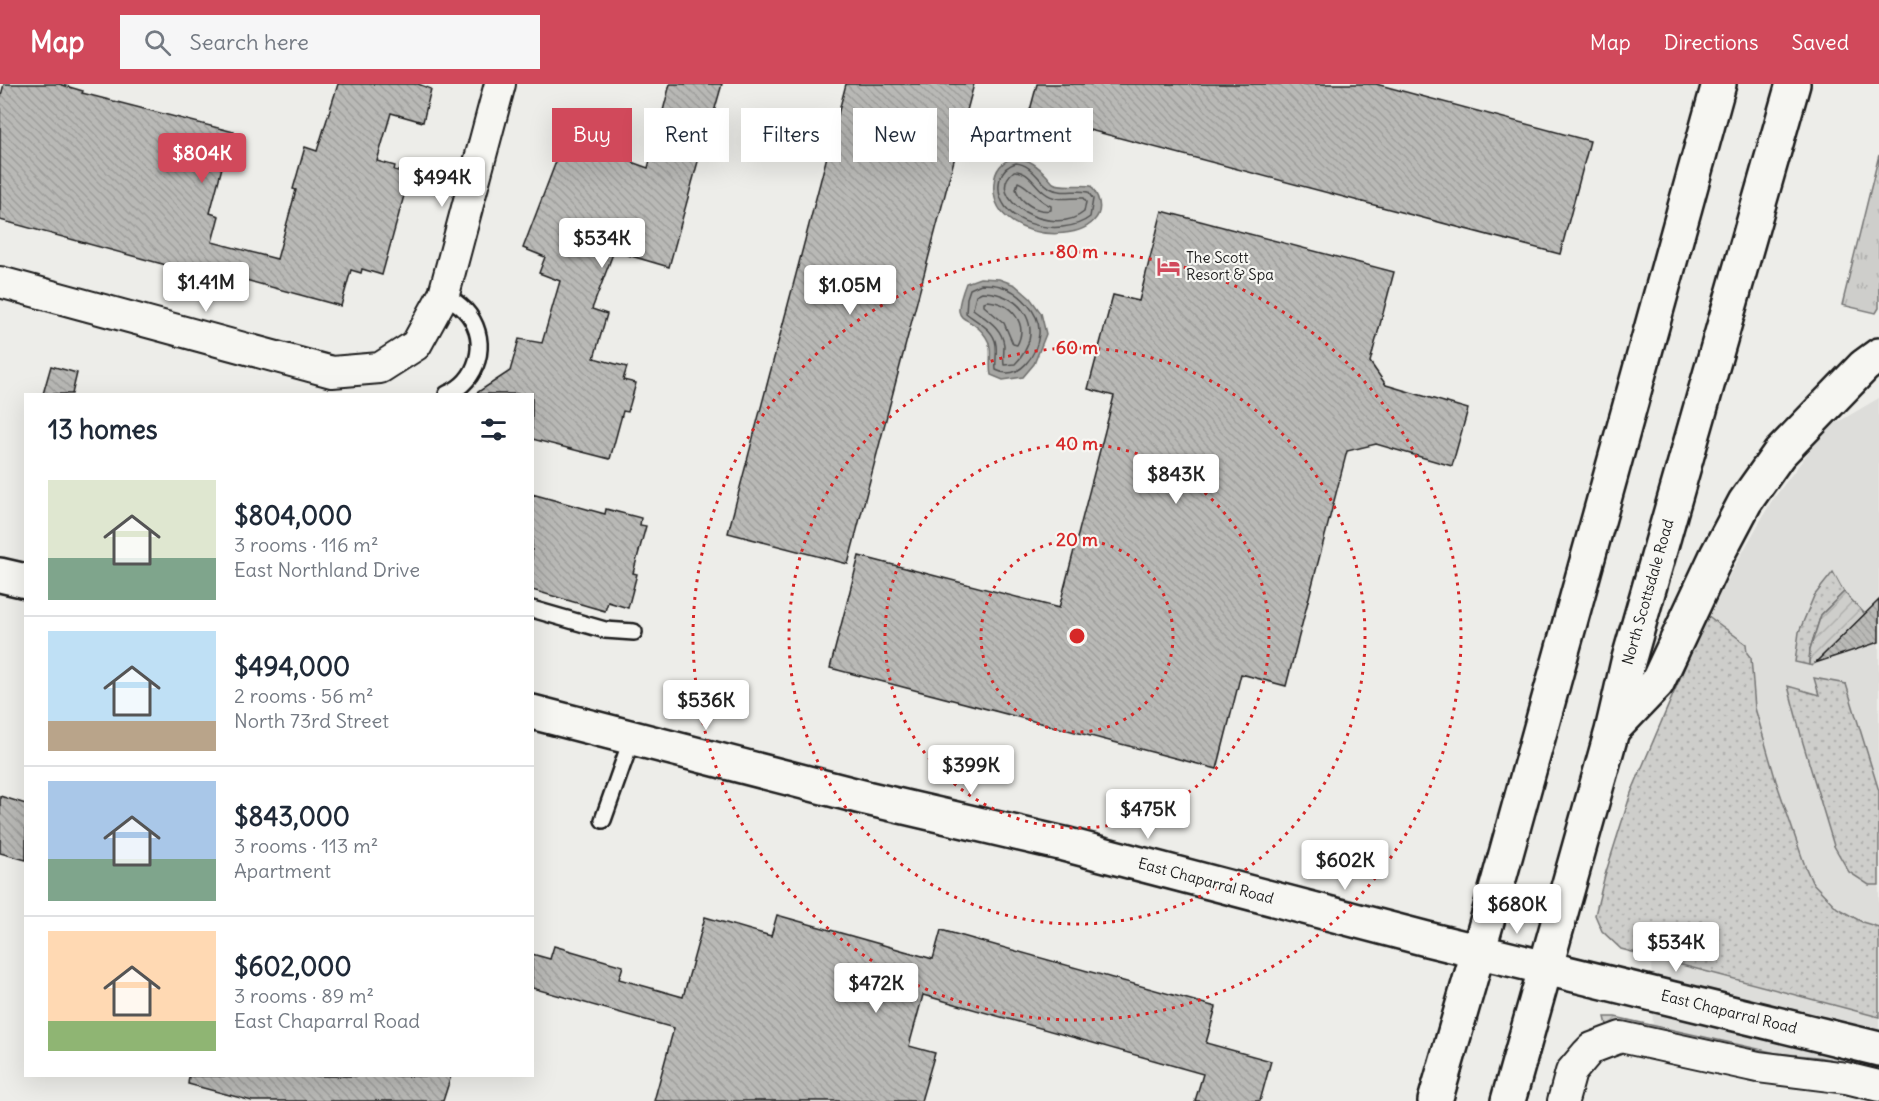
<!DOCTYPE html>
<html lang="en">
<head>
<meta charset="utf-8">
<style>
	body { margin:0; font-family:Delius,sans-serif; background:#f6f6f7; color:#1f2937; height:100vh; display:flex; flex-direction:column; font-size:22px; white-space:nowrap }
	* { box-sizing:border-box; margin:0 }
	p { font-size:20px; color:#747a83 }
	.icon { flex:none; width:33px; height:33px; fill:none; stroke:currentColor; stroke-width:2; stroke-linecap:round; stroke-linejoin:round }
	.map { position:relative; flex:1; overflow:hidden }
	.side { position:absolute; left:24px; top:309px; width:510px; height:684px; display:flex; flex-direction:column; background:#fff; border-radius:0px; box-shadow:0 6px 24px #0002 }
	.side>* { flex:none }
	.hud { position:absolute; left:552px; top:24px; width:570px; height:54px; display:flex; gap:12px }
	.price { position:absolute; translate:-50% -51px; padding:0 14px; border-radius:6px; background:#fff; color:#222; font-size:20px; line-height:39px; filter:drop-shadow(0 2px 3px #0008) }
	.price::after { content:''; position:absolute; left:50%; top:36px; width:18px; height:14px; margin-left:-9px; background:inherit; clip-path:polygon(0 0,100% 0,50% 100%) }
	.price.on { background:#d1495b; color:#fff }
	ul { padding:0; list-style:none }
	li { display:flex; align-items:center; gap:18px; height:150px; padding:0 24px }
	li+li { border-top:2px solid #e0e1e3 }
	li span { display:grid; place-items:center; flex:none; width:168px; height:120px; border-radius:0px; color:#555 }
	li>.icon { margin-inline-start:auto }
	span .icon { width:72px; height:72px; fill:#fffc; stroke-width:1 }
	li b { font-size:26px }
	h2 { display:flex; justify-content:space-between; align-items:center; height:72px; padding:0 24px; font-size:26px }
	.tag { padding:0 21px; border-radius:0px; background:#fff; box-shadow:0 6px 24px #0002; font-size:21px; line-height:54px }
	.tag.on { background:#d1495b; color:#fff }
	header { display:flex; align-items:center; gap:36px; box-sizing:border-box; height:84px; padding:0 30px; background:#d1495b; color:#fff }
	header strong { font-size:28px }
	nav { display:flex; gap:33px; margin-inline-start:auto; font-size:21px }
	.search { width:420px; height:54px; background:#f6f6f7; display:flex; align-items:center; gap:15px; box-sizing:border-box; padding:0 21px; border-radius:0px; color:#747a83; font-size:22px }
	.map>svg:first-child { display:block }
	.built { fill:#ddddda }
	.grass { fill:url(#grass-dots); stroke:#757574; stroke-width:1.5 }
	.park { fill:url(#park-tufts); stroke:#757574; stroke-width:1.5 }
	.garden { fill:url(#garden-furrows); stroke:#757574; stroke-width:1.5 }
	.water { fill:#a6a6a3; stroke:#6f6f6d; stroke-width:1.5 }
	.lines { fill:none; stroke-linecap:round; stroke-linejoin:round }
	.shore { stroke:#535352; stroke-width:1.5 }
	.building { fill:url(#building-back-hatch); stroke:#1c1c1c; stroke-width:1.5 }
	.service-casing { stroke:#1c1c1c; stroke-width:20 }
	.minor-casing { stroke:#1c1c1c; stroke-width:34 }
	.secondary-casing { stroke:#1c1c1c; stroke-width:38 }
	.primary-casing { stroke:#1c1c1c; stroke-width:38 }
	.service { stroke:#f6f6f2; stroke-width:15 }
	.minor { stroke:#f6f6f2; stroke-width:30 }
	.secondary { stroke:#f6f6f2; stroke-width:33 }
	.primary { stroke:#f6f6f2; stroke-width:33 }
	.ring { fill:none; stroke:#d62828; stroke-width:3; stroke-dasharray:3 6 }
	.labels { text-anchor:middle; stroke-width:4.5; stroke-linejoin:round; paint-order:stroke }
	.poi-label { font-size:15px; fill:#1c1c1c; stroke:#f6f6f2; text-anchor:start }
	.street-label { font-size:15px; fill:#1c1c1c; stroke:#f6f6f2 }
	.centre { fill:#d62828; stroke:#f6f6f2; stroke-width:3 }
	.ring-label { font-size:18px; text-anchor:middle; font-weight:bold; fill:#d62828; stroke:#f6f6f2; stroke-width:4.5; stroke-linejoin:round; paint-order:stroke }
</style>
</head>
<body>
<header>
<strong>Map</strong>
<div class="search"><svg class="icon" aria-label="search" viewBox="0 0 24 24"><circle cx="10" cy="10" r="6"/><path d="M15 15l6 6"/></svg>Search here</div>
<nav><a>Map</a><a>Directions</a><a>Saved</a></nav>
</header>
<div class="map">
<svg width="1879" height="1017" viewBox="0 0 1879 1017">
	<defs>
		<pattern id="grass-dots" width="8" height="8" patternUnits="userSpaceOnUse" patternTransform="scale(1.5)"><rect width="8" height="8" fill="#cececb"/><path d="M2 2h.1M6 6h.1" fill="none" stroke="#b0b0ae" stroke-width="1.8" stroke-linecap="round"/></pattern>
		<pattern id="park-tufts" width="24" height="20" patternUnits="userSpaceOnUse" patternTransform="scale(1.5)"><rect width="24" height="20" fill="#cececb"/><path d="M3 7l-1-3M5 7V3M7 7l1-3M15 17l-1-3M17 17v-4M19 17l1-3" fill="none" stroke="#b0b0ae"/></pattern>
		<pattern id="garden-furrows" width="10" height="10" patternUnits="userSpaceOnUse" patternTransform="scale(1.5)"><rect width="10" height="10" fill="#cececb"/><path d="M-1 1l2-2M0 10L10 0M9 11l2-2" fill="none" stroke="#b0b0ae"/></pattern>
		<pattern id="building-back-hatch" width="6" height="6" patternUnits="userSpaceOnUse" patternTransform="scale(1.5)"><rect width="6" height="6" fill="#b9b9b6"/><path d="M-1 5l2 2M0 0l6 6M5-1l2 2" fill="none" stroke="#9e9e9c"/></pattern>
	</defs>
	<rect width="100%" height="100%" fill="#edede9"/>
	<filter id="ink" filterUnits="userSpaceOnUse"><feTurbulence type="fractalNoise" baseFrequency=".0167" numOctaves="2"/><feDisplacementMap in="SourceGraphic" scale="12" xChannelSelector="R" yChannelSelector="G"/><feConvolveMatrix kernelMatrix="1 2 1 2 8 2 1 2 1" color-interpolation-filters="sRGB"/></filter>
	<g filter="url(#ink)">
		<polygon class="built" points="1879,314 1879,995 1653,949 1651,872 1607,852 1644,678 1715,517 1771,418 1826,345"/>
		<g class="grass">
			<polygon points="1833,488 1844,508 1821,531 1810,565 1809,581 1795,578 1799,548 1814,512"/>
			<polygon points="1707,531 1746,560 1747,569 1751,574 1755,624 1776,697 1805,782 1812,798 1837,824 1862,838 1879,843 1879,933 1621,865 1602,847 1595,831 1605,791 1631,709"/>
			<polygon points="1814,594 1846,600 1879,707 1879,801 1869,801 1849,788 1834,762 1803,659 1788,602 1819,611"/>
		</g>
		<polygon class="park" points="1879,71 1879,224 1876,229 1842,221"/>
		<g class="garden">
			<polygon points="1844,508 1865,530 1815,579 1812,582 1809,581 1810,565 1821,531"/>
			<polygon points="1605,933 1615,933 1776,969 1817,973 1879,984 1879,990 1794,977 1684,954 1607,941"/>
		</g>
		<g class="water">
			<path d="M 1015,73 C 1029,75 1038,82 1047,92 C 1047,92 1053,99 1053,99 C 1061,104 1081,100 1091,102 C 1136,162 987,170 994,99 C 995,85 1002,77 1015,73 Z"/>
			<path d="M 980,194 L 999,195 L 1015,201 L 1030,214 L 1041,229 L 1046,250 L 1034,280 L 1023,293 L 1003,296 L 991,291 C 988,279 994,264 986,253 C 968,226 948,246 966,199 Z"/>
		</g>
		<g class="lines">
			<g class="shore">
				<path d="M 1016,79 C 1033,81 1037,96 1050,104 C 1061,111 1076,105 1088,108 L 1093,115 L 1090,133 C 1061,156 989,140 1000,94 C 1003,86 1008,81 1016,79 Z"/>
				<path d="M 1014,87 C 1028,86 1035,102 1045,109 C 1056,118 1071,113 1083,114 L 1086,118 L 1084,128 C 1052,155 981,114 1014,87 Z"/>
				<path d="M 1018,98 C 1031,103 1037,117 1051,122 L 1051,126 C 1037,129 1020,118 1016,105 Z"/>
				<path d="M 981,200 C 987,200 994,200 1000,202 C 1019,207 1041,229 1039,250 C 1037,271 1019,298 996,286 C 995,278 997,270 996,261 C 994,245 977,238 966,229 L 967,214 L 970,205 Z"/>
				<path d="M 982,208 C 1024,208 1047,248 1015,280 L 1004,281 C 1003,274 1004,268 1004,261 C 1002,243 986,235 973,225 L 976,211 Z"/>
				<path d="M 987,217 C 1010,218 1029,239 1017,261 L 1013,260 L 1004,239 L 984,222 L 984,218 Z"/>
			</g>
		</g>
		<g class="building">
			<polygon points="4,0 59,0 83,7 82,9 234,48 228,73 225,72 210,129 219,132 212,158 277,175 296,106 293,105 305,63 317,67 338,0 418,0 431,5 423,38 391,29 377,77 395,82 394,86 410,90 382,191 362,185 361,189 351,186 341,222 194,182 192,188 0,136 0,15"/>
			<polygon points="670,0 722,0 710,42 708,41 669,183 614,167 592,225 607,230 594,274 627,283 623,296 636,299 628,328 623,327 610,375 532,355 532,310 475,310 510,287 519,255 542,259 560,197 539,189 545,173 523,164 562,62 584,71 587,62 648,84"/>
			<polygon points="846,0 974,0 848,480 728,449"/>
			<polygon points="1037,0 1376,0 1590,57 1560,170 1029,30"/>
			<polygon points="1162,127 1394,188 1370,278 1386,301 1468,325 1452,382 1376,360 1347,367 1286,602 1241,590 1217,685 830,584 859,472 1059,524 1114,312 1088,305 1113,211 1139,217"/>
			<polygon points="51,282 77,289 72,310 43,310"/>
			<polygon points="532,410 605,430 606,425 641,434 640,441 646,442 633,489 637,490 628,524 608,518 605,527 532,506"/>
			<polygon points="1879,516 1879,558 1815,579"/>
			<polygon points="0,712 26,720 26,776 0,769"/>
			<polygon points="777,831 933,875 941,846 1216,923 1206,959 1271,977 1260,1017 1195,1017 1203,990 923,911 909,962 935,969 921,1017 654,1017 674,944 532,904 532,870 550,875 554,862 623,882 619,895 683,913 705,833 771,852"/>
			<polygon points="189,992 451,992 443,1017 252,1017 188,1000"/>
		</g>
		<g class="lines">
			<defs>
				<g id="service">
					<path d="M 444,210 C 453,216 463,222 469,231 C 489,259 478,297 447,310"/>
					<polyline points="532,525 605,546 634,548"/>
					<polyline points="603,736 632,654"/>
				</g>
				<g id="minor">
					<polyline points="0,198 332,288 380,284 416,261 444,210 500,0"/>
					<polyline points="1563,1017 1571,988 1587,969 1592,964 1621,953 1758,983 1846,994 1879,1002"/>
				</g>
				<g id="secondary">
					<polyline points="0,491 26,497"/>
					<polyline points="532,628 866,714 1064,760 1427,855 1879,965"/>
				</g>
				<g id="primary">
					<polyline points="1613,645 1657,599 1717,471 1745,418 1779,370 1864,282 1879,271"/>
					<polyline points="1435,1017 1496,806 1719,0"/>
					<polyline points="1508,1017 1612,647 1628,578 1793,0"/>
				</g>
			</defs>
			<use href="#service" class="service-casing"/>
			<use href="#minor" class="minor-casing"/>
			<use href="#secondary" class="secondary-casing"/>
			<use href="#primary" class="primary-casing"/>
			<use href="#service" class="service"/>
			<use href="#minor" class="minor"/>
			<use href="#secondary" class="secondary"/>
			<use href="#primary" class="primary"/>
		</g>
	</g>
	<g class="ring">
		<circle cx="1077" cy="552" r="96"/>
		<circle cx="1077" cy="552" r="192"/>
		<circle cx="1077" cy="552" r="288"/>
		<circle cx="1077" cy="552" r="384"/>
	</g>
	<defs>
		<symbol id="hotel-bare" viewBox="-9 -9 18 18"><path d="M-6-4.5h1.5V1H6V5H4.5V3h-9V5H-6ZM-4 0a1.8 1.8 0 1 1 3.6 0ZM.5 0V-2.5h3Q6-2.5 6 0Z" fill="#d1495b" stroke="#f6f6f2" stroke-width="2.5" paint-order="stroke"/></symbol>
	</defs>
	<g fill-rule="evenodd">
		<use href="#hotel-bare" x="1152" y="166" width="33" height="33"/>
	</g>
	<g class="labels">
		<g class="poi-label">
			<text x="1186" y="179">The Scott<tspan x="1186" dy="17">Resort &amp; Spa</tspan></text>
		</g>
		<g class="street-label">
			<text transform="translate(1648 508) rotate(-74)" y="5">North Scottsdale Road</text>
			<text transform="translate(1206 797) rotate(15)" y="5">East Chaparral Road</text>
			<text transform="translate(1729 928) rotate(14)" y="5">East Chaparral Road</text>
		</g>
	</g>
	<circle cx="1077" cy="552" r="9" class="centre"/>
	<g class="ring-label">
		<text x="1077" y="174">80 m</text>
		<text x="1077" y="270">60 m</text>
		<text x="1077" y="366">40 m</text>
		<text x="1077" y="462">20 m</text>
	</g>
</svg>
<b class="price on" style="left:202px;top:100px">$804K</b>
<b class="price" style="left:442px;top:124px">$494K</b>
<b class="price" style="left:602px;top:185px">$534K</b>
<b class="price" style="left:206px;top:229px">$1.41M</b>
<b class="price" style="left:850px;top:232px">$1.05M</b>
<b class="price" style="left:1176px;top:421px">$843K</b>
<b class="price" style="left:706px;top:647px">$536K</b>
<b class="price" style="left:971px;top:712px">$399K</b>
<b class="price" style="left:1148px;top:756px">$475K</b>
<b class="price" style="left:1345px;top:807px">$602K</b>
<b class="price" style="left:1517px;top:851px">$680K</b>
<b class="price" style="left:1676px;top:889px">$534K</b>
<b class="price" style="left:876px;top:930px">$472K</b>
<div class="hud">
<a class="tag on">Buy</a>
<a class="tag">Rent</a>
<a class="tag">Filters</a>
<a class="tag">New</a>
<a class="tag">Apartment</a>
</div>
<section class="side">
<h2>13 homes<svg class="icon" aria-label="filters" viewBox="0 0 24 24"><path d="M4 7h16M4 17h16"/><circle cx="9" cy="7" r="2"/><circle cx="15" cy="17" r="2"/></svg></h2>
<ul>
<li><span style="background:linear-gradient(#dfe7d0 65%,#7fa58c 0)"><svg class="icon" aria-label="home" viewBox="0 0 24 24"><path d="M3 11l9-7 9 7M6 9v11h12V9"/></svg></span><div><b>$804,000</b><p>3 rooms · 116 m²</p><p>East Northland Drive</p></div></li>
<li><span style="background:linear-gradient(#bfe0f5 75%,#b9a48a 0)"><svg class="icon" aria-label="home" viewBox="0 0 24 24"><path d="M3 11l9-7 9 7M6 9v11h12V9"/></svg></span><div><b>$494,000</b><p>2 rooms · 56 m²</p><p>North 73rd Street</p></div></li>
<li><span style="background:linear-gradient(#a9c7e8 65%,#7fa58c 0)"><svg class="icon" aria-label="home" viewBox="0 0 24 24"><path d="M3 11l9-7 9 7M6 9v11h12V9"/></svg></span><div><b>$843,000</b><p>3 rooms · 113 m²</p><p>Apartment</p></div></li>
<li><span style="background:linear-gradient(#ffd9b3 75%,#8fb573 0)"><svg class="icon" aria-label="home" viewBox="0 0 24 24"><path d="M3 11l9-7 9 7M6 9v11h12V9"/></svg></span><div><b>$602,000</b><p>3 rooms · 89 m²</p><p>East Chaparral Road</p></div></li>
</ul>
</section>
</div>
</body>
</html>
